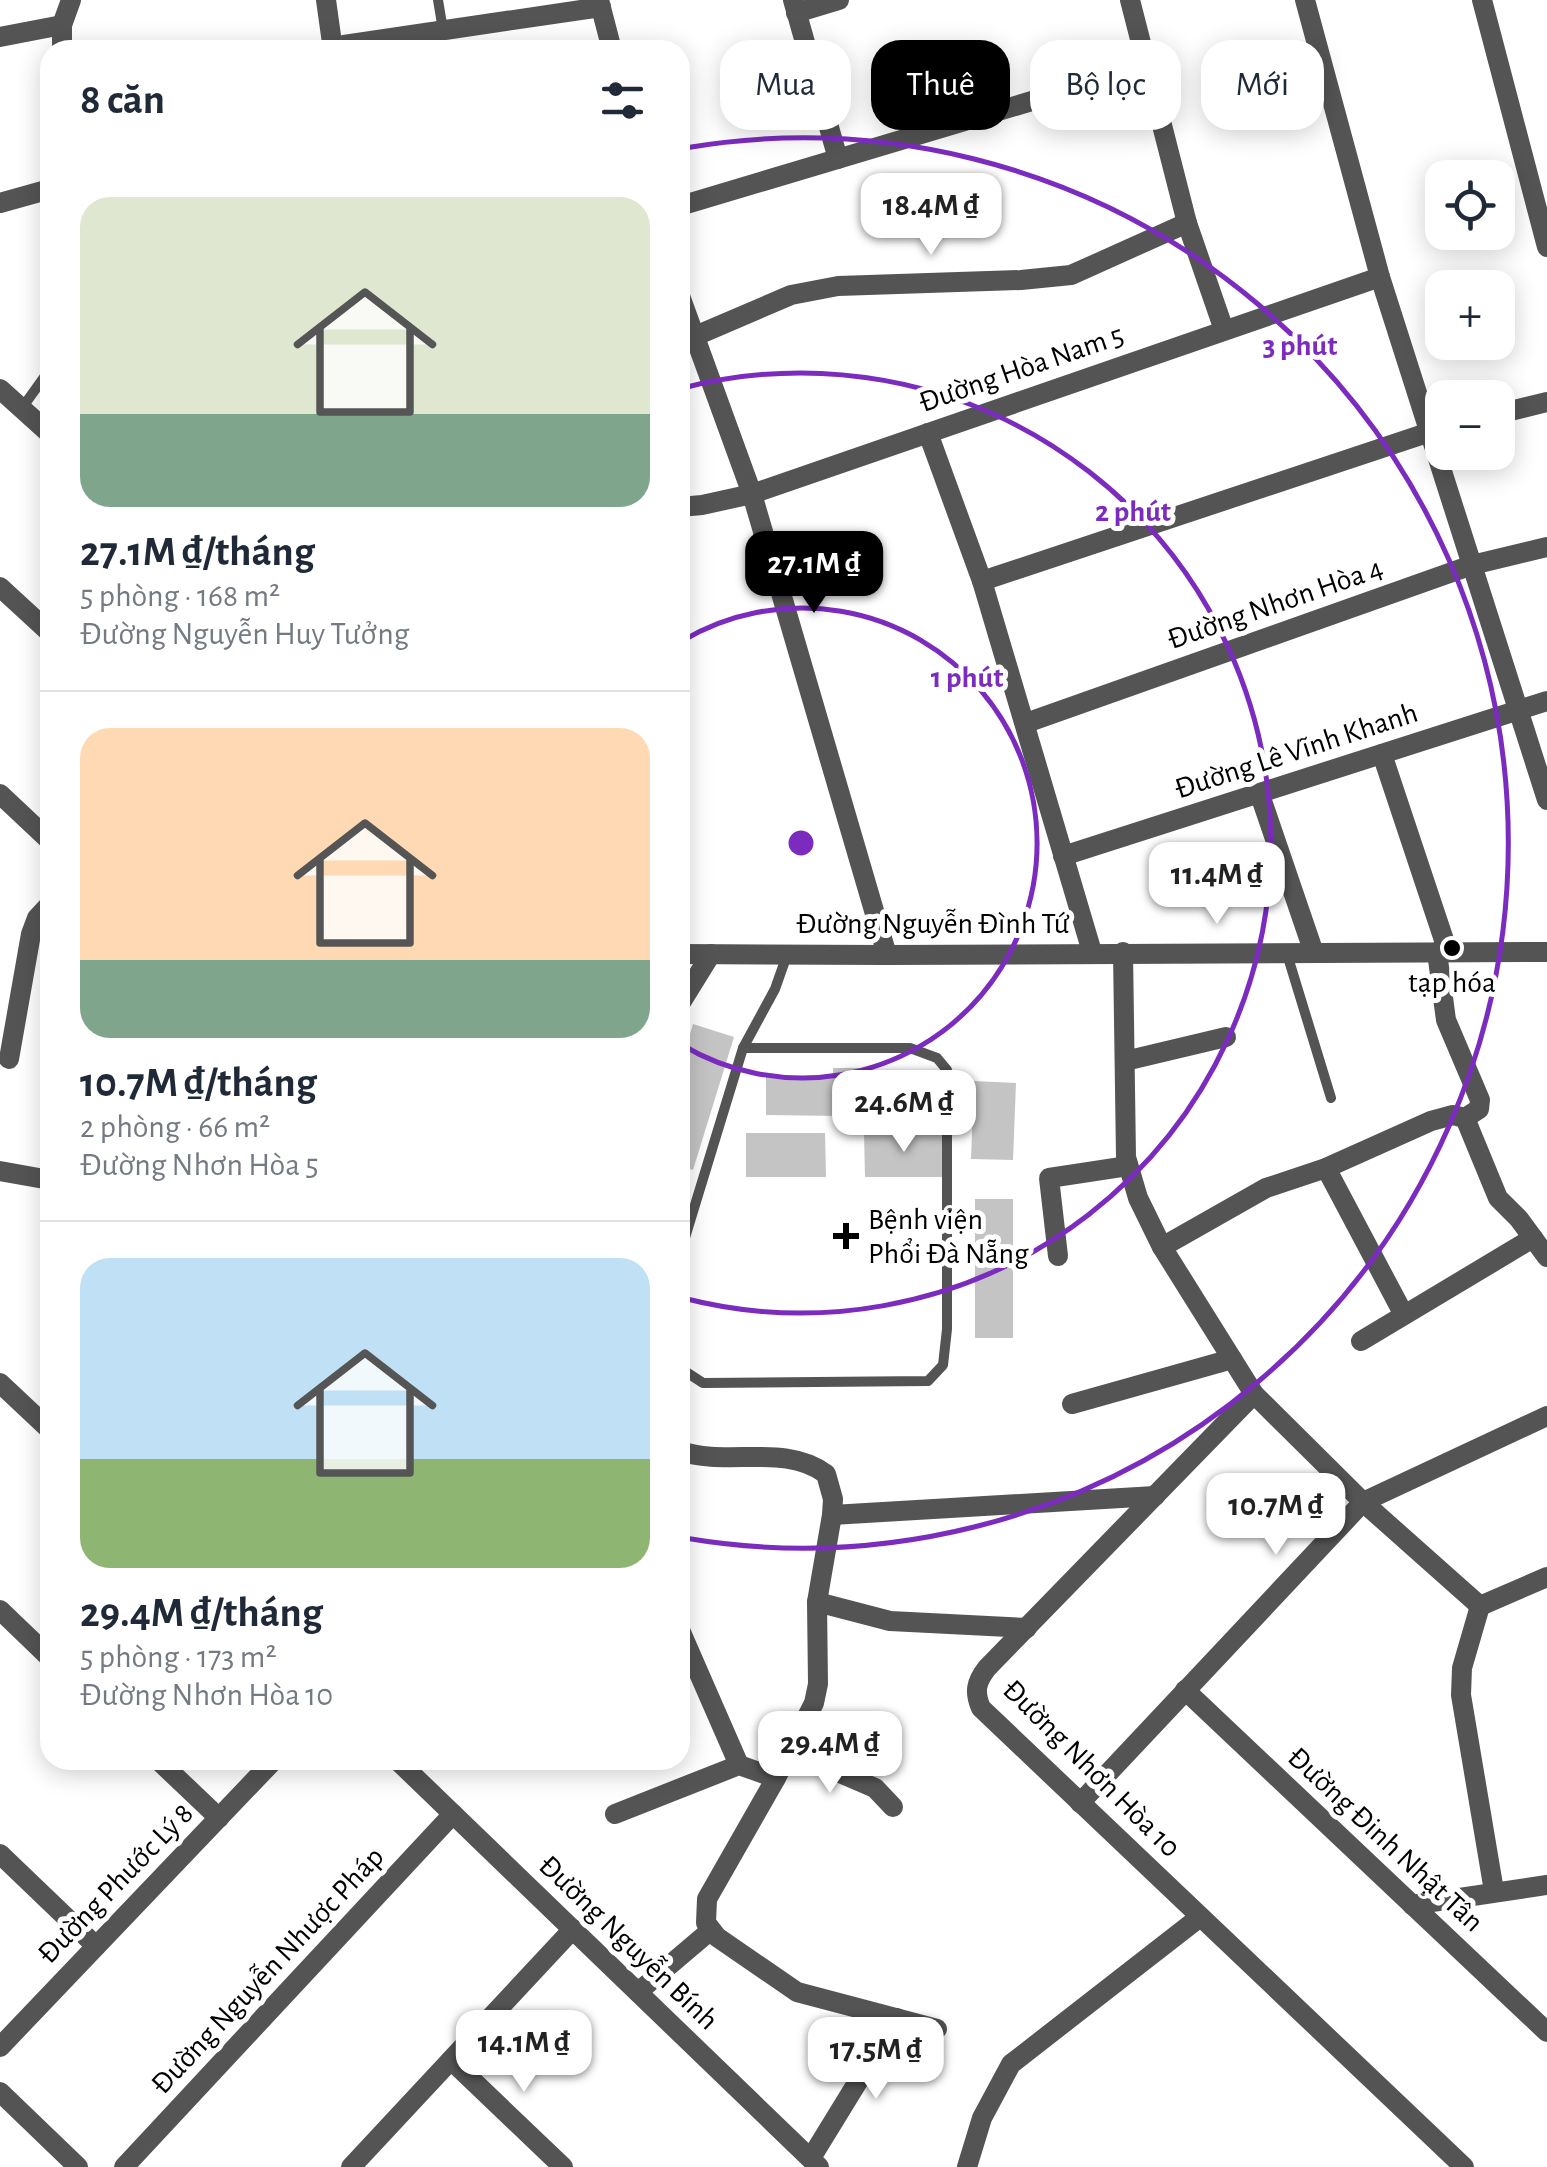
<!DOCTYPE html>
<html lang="vi">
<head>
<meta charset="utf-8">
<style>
	body { margin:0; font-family:"Alegreya Sans",sans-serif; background:#f2f2f3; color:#1f2937; height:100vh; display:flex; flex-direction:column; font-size:38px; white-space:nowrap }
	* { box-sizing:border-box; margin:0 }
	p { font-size:32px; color:#747a83 }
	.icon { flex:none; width:55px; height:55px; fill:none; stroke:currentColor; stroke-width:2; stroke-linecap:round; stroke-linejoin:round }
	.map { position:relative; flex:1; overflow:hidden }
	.panel { position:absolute; left:40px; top:40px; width:650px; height:1730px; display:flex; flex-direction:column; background:#fff; border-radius:30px; box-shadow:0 5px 25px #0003 }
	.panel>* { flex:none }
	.top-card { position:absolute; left:720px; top:40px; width:675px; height:90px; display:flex; gap:20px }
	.buttons { position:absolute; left:1425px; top:160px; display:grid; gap:20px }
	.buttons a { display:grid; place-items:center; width:90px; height:90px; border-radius:20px; background:#fff; box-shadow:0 5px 25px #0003; font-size:50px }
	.price { position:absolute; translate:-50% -85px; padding:0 22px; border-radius:20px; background:#fff; color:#222; font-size:32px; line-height:65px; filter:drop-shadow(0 2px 5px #0008) }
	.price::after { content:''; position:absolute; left:50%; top:60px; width:30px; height:22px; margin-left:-15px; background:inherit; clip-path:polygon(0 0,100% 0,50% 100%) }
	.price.selected { background:#000; color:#fff }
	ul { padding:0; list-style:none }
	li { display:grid; align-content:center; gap:20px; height:530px; padding:0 40px }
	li+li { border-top:2px solid #e0e1e3 }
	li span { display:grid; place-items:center; height:310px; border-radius:30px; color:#555 }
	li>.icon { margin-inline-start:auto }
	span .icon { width:180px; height:180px; fill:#fffc; stroke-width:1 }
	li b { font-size:42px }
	h2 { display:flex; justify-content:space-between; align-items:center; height:120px; padding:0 40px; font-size:42px }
	.chip { padding:0 35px; border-radius:30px; background:#fff; box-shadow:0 5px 25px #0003; font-size:35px; line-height:90px }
	.chip.selected { background:#000; color:#fff }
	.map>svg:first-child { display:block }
	.building { fill:#c4c4c4 }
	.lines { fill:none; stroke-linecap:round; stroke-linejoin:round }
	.service { stroke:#545454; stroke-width:10 }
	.minor { stroke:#545454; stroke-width:20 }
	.tertiary { stroke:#545454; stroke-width:20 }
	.ring { fill:none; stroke:#7b2cbf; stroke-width:5 }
	.poi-dot { fill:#000; stroke:#fff; stroke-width:4 }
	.labels { text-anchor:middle; stroke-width:10; stroke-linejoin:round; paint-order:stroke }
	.street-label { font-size:30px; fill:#000; stroke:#fff }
	.poi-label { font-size:30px; fill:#000; stroke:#fff }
	.centre { fill:#7b2cbf; stroke:#fff; stroke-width:5 }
	.ring-label { font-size:30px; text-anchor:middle; font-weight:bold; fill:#7b2cbf; stroke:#fff; stroke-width:10; stroke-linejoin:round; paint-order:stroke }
</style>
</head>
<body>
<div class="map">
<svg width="1547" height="2167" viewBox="0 0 1547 2167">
	<rect width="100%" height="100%" fill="#fff"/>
	<g class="building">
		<polygon points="693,1024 734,1037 693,1170 680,1166 680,1067"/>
		<polygon points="833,1068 861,1068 861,1076 917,1077 917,1117 766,1115 766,1076 833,1077"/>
		<polygon points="974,1081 1016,1083 1013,1160 971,1159"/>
		<polygon points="746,1133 825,1133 826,1177 746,1177"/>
		<polygon points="864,1133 944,1133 944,1177 865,1177"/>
		<rect x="975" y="1199" width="38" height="139"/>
	</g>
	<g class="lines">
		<g class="service">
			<polyline points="438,0 443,30"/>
			<polyline points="22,408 45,376 50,354"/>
			<polyline points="1287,954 1331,1098"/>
			<polyline points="680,1254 743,1048 775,989 787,955"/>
			<polyline points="680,1368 703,1383 928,1381 943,1365 947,1329 947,1070 937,1058 910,1048 743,1048"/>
		</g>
		<g class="minor">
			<polyline points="326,0 333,50"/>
			<polyline points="793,0 838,159"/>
			<polyline points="1130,0 1187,223 1224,330"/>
			<polyline points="1305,0 1380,277 1547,800"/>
			<polyline points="1482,0 1547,247"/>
			<polyline points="796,13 839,0"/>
			<polyline points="0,37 62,25"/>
			<polyline points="62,50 62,25 71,0"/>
			<polyline points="335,50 344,45 601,7"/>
			<polyline points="0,203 50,189"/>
			<polyline points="680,206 1149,66"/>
			<polyline points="693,337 791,295 838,286 1021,280 1071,275 1187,223"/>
			<polyline points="0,389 50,434"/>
			<polyline points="1498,414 1547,402"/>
			<polyline points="928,433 982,581 1092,952"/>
			<polyline points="680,507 702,505 752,494 1380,277"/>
			<polyline points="982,581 1442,428"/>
			<polyline points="0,587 50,633"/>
			<polyline points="1026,723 1472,565 1547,547"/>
			<polyline points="1382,754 1448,952"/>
			<polyline points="0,794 50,841"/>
			<polyline points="1260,795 1314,953"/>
			<polyline points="1063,856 1547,701"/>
			<polyline points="1123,952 1126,1157 1138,1198 1162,1247 1254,1394 1363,1502 1480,1606"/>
			<polyline points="1437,952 1446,1020 1480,1100 1479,1109 1465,1118"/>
			<polyline points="680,954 887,955"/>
			<polyline points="680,1004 711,954"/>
			<polyline points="9,1059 31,934 37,918 50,904"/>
			<polyline points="1125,1061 1226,1037"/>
			<polyline points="1465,1118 1498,1198 1519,1219 1547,1257"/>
			<polyline points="1326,1168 1404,1315"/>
			<polyline points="0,1171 50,1180"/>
			<polyline points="1162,1247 1266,1188 1326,1168 1431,1121 1453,1115 1465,1118"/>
			<polyline points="1058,1256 1049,1178 1128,1166"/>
			<polyline points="1361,1341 1533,1238"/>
			<polyline points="0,1383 50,1430"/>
			<path d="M 1254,1394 L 987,1668 C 976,1682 974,1692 981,1708 L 1464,2167"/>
			<polyline points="1072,1404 1232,1359"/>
			<path d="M 680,1451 C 727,1467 785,1443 826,1474 L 833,1499 L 832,1515 L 817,1602 L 818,1684 L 814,1703 L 776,1778 L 707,1899 L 706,1923 L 717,1937 L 797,1992 L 937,2029"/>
			<polyline points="832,1515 1155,1496"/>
			<polyline points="817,1602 890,1621 1027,1628"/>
			<polyline points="1480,1606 1462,1668 1461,1695 1494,1891"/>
			<polyline points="1480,1606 1547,1577"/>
			<polyline points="0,1610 50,1658"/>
			<polyline points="680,1630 739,1765"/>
			<polyline points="1185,1690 1547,2032"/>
			<polyline points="791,1752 875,1788 893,1807"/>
			<polyline points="158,1760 219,1818"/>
			<polyline points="397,1760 819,2167"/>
			<polyline points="1080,1803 1363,1502 1547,1416"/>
			<polyline points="615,1814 739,1765 776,1778"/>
			<polyline points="0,1854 96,1946"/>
			<polyline points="1412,1905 1547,1885"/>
			<polyline points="638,1992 711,1930"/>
			<polyline points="0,2047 274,1760"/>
			<polyline points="451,2060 563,2167"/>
			<polyline points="0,2092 78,2167"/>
			<polyline points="811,2158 897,2018"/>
			<polyline points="124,2167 453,1814"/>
			<polyline points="351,2167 573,1929"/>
			<polyline points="967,2167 982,2118 1011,2064 1200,1917"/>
		</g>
		<g class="tertiary">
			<polyline points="599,0 612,50"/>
			<polyline points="680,296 752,494 887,955 1547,952"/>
		</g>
	</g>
	<g class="ring">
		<path d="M682 641A235 235 0 1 1 682 1045"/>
		<path d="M683 388A470 470 0 1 1 683 1298"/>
		<path d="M685 148A705 705 0 1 1 685 1538"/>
	</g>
	<g class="poi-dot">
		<circle cx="1452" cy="948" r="10"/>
		<path d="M841 1221h10v10h10v10h-10v10h-10v-10h-10v-10h10z"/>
	</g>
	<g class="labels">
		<g class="street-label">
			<text transform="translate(1021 368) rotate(-19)" y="10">Đường Hòa Nam 5</text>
			<text transform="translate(1275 603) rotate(-19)" y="10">Đường Nhơn Hòa 4</text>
			<text transform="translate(1296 750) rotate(-18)" y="10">Đường Lê Vĩnh Khanh</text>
			<text x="933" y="933">Đường Nguyễn Đình Tứ</text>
			<text transform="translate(1092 1768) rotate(45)" y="10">Đường Nhơn Hòa 10</text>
			<text transform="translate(1386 1839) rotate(43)" y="10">Đường Đinh Nhật Tân</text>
			<text transform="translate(115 1883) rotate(-46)" y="10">Đường Phước Lý 8</text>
			<text transform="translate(629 1942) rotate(44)" y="10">Đường Nguyễn Bính</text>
			<text transform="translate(267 1970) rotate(-47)" y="10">Đường Nguyễn Nhược Pháp</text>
		</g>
		<g class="poi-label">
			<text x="1452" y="992">tạp hóa</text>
			<text x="868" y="1229" text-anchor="start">Bệnh viện<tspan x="868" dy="34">Phổi Đà Nẵng</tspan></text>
		</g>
	</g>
	<circle cx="801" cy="843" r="15" class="centre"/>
	<g class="ring-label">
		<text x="1300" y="355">3 phút</text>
		<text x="1133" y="521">2 phút</text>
		<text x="967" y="687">1 phút</text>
	</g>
</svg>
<div class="buttons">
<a><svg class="icon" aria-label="locate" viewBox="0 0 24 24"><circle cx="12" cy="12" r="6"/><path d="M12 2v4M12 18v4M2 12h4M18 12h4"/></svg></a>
<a>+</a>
<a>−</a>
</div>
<b class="price" style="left:931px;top:258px">18.4M ₫</b>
<b class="price selected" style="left:814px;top:616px">27.1M ₫</b>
<b class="price" style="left:1217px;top:927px">11.4M ₫</b>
<b class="price" style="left:904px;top:1155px">24.6M ₫</b>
<b class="price" style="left:1276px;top:1558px">10.7M ₫</b>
<b class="price" style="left:830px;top:1796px">29.4M ₫</b>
<b class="price" style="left:524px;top:2095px">14.1M ₫</b>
<b class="price" style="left:876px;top:2102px">17.5M ₫</b>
<div class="top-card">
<a class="chip">Mua</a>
<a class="chip selected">Thuê</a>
<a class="chip">Bộ lọc</a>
<a class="chip">Mới</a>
</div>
<section class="panel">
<h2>8 căn<svg class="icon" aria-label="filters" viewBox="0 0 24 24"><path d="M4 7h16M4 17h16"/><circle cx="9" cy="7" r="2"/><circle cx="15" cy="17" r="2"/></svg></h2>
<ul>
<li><span style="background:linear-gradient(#dfe7d0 70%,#7fa58c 0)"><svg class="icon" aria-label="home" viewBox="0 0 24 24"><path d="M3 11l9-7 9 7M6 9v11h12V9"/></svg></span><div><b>27.1M ₫/tháng</b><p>5 phòng · 168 m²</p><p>Đường Nguyễn Huy Tưởng</p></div></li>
<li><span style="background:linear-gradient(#ffd9b3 75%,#7fa58c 0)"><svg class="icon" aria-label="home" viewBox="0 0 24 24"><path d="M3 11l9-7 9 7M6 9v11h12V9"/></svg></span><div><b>10.7M ₫/tháng</b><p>2 phòng · 66 m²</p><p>Đường Nhơn Hòa 5</p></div></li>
<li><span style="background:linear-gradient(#bfe0f5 65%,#8fb573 0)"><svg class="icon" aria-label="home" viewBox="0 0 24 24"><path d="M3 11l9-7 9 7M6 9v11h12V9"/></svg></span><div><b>29.4M ₫/tháng</b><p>5 phòng · 173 m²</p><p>Đường Nhơn Hòa 10</p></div></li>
</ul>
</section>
</div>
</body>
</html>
